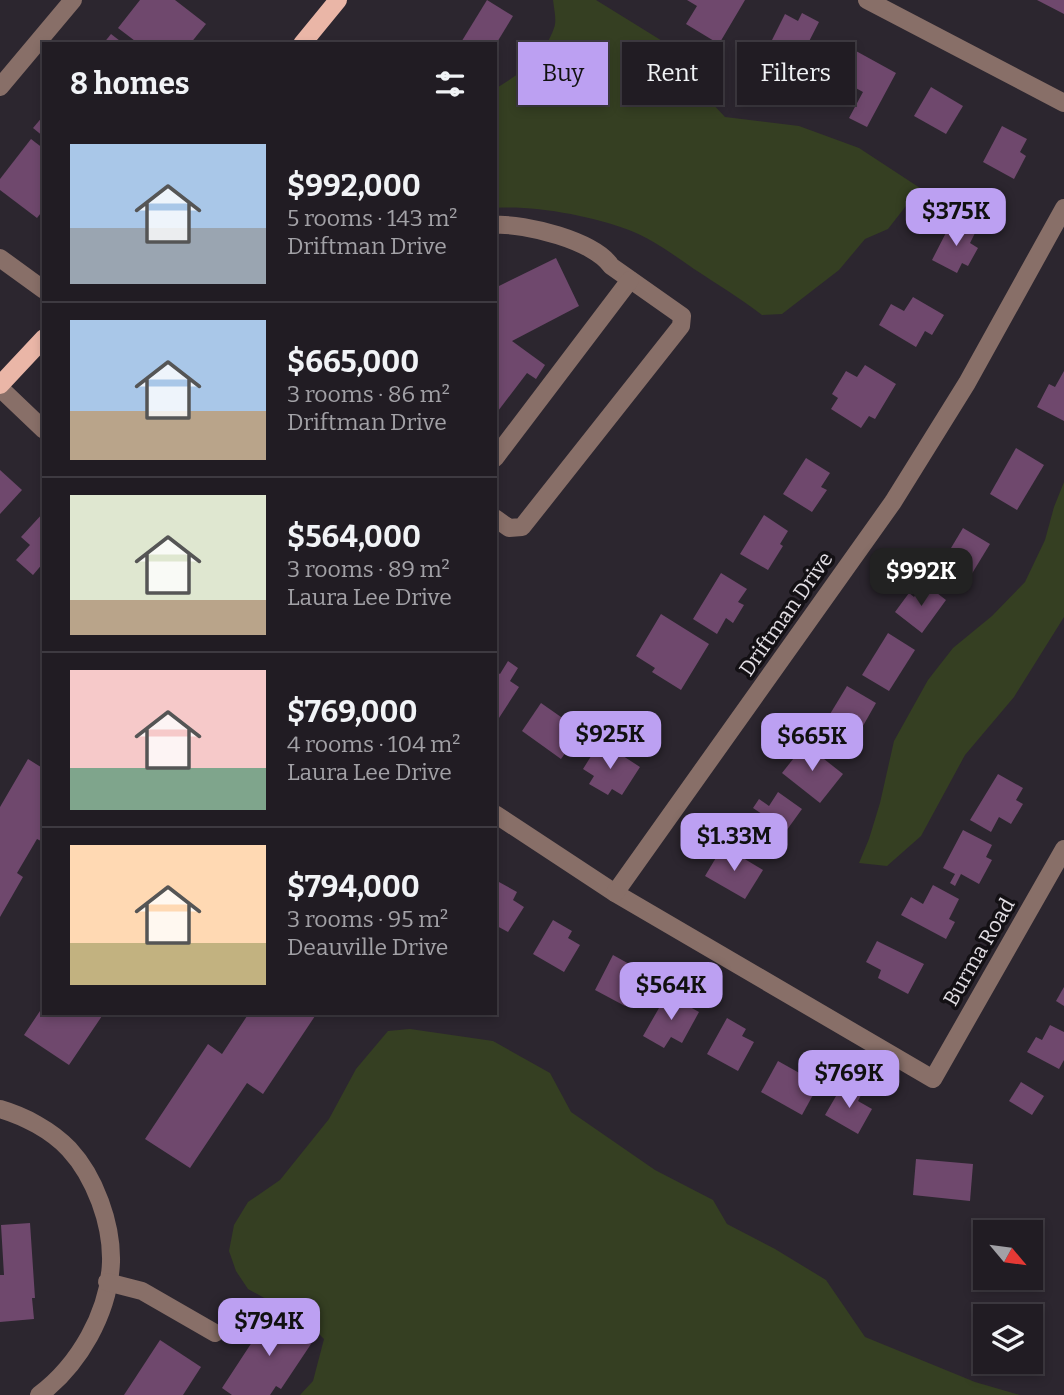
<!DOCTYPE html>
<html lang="en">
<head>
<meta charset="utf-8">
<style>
	body { margin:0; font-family:Bitter,serif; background:#2d2930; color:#f1f3f6; height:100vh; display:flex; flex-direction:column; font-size:26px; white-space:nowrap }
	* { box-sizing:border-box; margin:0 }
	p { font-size:23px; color:#a2a1a6 }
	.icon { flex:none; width:38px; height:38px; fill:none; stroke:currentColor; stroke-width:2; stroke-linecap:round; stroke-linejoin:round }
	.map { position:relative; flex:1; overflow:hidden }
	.drawer { position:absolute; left:42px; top:42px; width:455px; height:973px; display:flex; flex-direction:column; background:#211c23; border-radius:0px; box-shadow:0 4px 10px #0003,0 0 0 2px #3e3a41 }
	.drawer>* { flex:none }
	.hud { position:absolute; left:518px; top:42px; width:441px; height:63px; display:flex; gap:14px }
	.needle { width:46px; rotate:119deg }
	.tools { position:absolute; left:973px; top:1220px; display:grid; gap:14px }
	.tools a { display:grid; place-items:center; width:70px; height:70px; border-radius:0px; background:#211c23; box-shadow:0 4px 10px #0003,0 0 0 2px #3e3a41; font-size:35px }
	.price { position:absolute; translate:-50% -60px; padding:0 16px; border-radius:14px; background:#bca0f2; color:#111; font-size:23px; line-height:46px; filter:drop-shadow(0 2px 4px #0008) }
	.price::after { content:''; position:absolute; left:50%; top:42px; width:21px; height:16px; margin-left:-10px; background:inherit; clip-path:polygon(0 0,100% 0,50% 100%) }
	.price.on { background:#222; color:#fff }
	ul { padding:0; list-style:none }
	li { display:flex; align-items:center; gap:21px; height:175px; padding:0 28px }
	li+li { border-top:2px solid #3e3a41 }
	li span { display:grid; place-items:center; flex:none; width:196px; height:140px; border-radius:0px; color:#555 }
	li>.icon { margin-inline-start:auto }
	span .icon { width:84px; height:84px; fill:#fffc; stroke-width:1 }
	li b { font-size:30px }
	h2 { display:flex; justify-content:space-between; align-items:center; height:84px; padding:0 28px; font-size:30px }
	.pill { padding:0 24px; border-radius:0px; background:#211c23; box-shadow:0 4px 10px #0003,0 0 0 2px #3e3a41; font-size:24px; line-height:63px }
	.pill.on { background:#bca0f2; color:#111 }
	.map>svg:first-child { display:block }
	.green { fill:#353f22 }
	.building { fill:#6f486d }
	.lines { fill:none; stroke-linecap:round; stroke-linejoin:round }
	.minor { stroke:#886f68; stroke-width:18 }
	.major { stroke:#eab6a7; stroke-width:18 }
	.labels { text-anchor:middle; stroke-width:7; stroke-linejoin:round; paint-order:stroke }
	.street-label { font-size:21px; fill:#e2dee4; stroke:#131014 }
</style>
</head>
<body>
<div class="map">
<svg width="1064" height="1395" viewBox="0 0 1064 1395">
	<rect width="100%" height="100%" fill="#2c262f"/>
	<g class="green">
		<path d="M 553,0 L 596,0 L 680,52 L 694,84 L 725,117 L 799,126 L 859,148 L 920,188 L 888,229 L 865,239 L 839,270 L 782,314 L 762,315 C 740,298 717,284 694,269 C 674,255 652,239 629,230 C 592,216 534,205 495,208 L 495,89 C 520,74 544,57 554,28 C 557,21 554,9 553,0 Z"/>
		<polygon points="1064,482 1064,617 1014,697 965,755 921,836 887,866 859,863 869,839 880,803 894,741 928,680 953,648 992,616 1025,582 1045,540 1054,507"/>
		<polygon points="410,1029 493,1041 550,1073 571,1112 655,1170 713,1200 727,1224 775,1249 826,1280 865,1337 975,1382 1020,1395 300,1395 313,1381 324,1339 306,1321 248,1289 236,1271 229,1251 234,1225 248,1202 280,1180 329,1119 356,1069 388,1031"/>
	</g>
	<g class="building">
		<polygon points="140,0 175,0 206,24 190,44 139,44 118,28"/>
		<polygon points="487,0 513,16 496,44 460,44"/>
		<polygon points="687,0 745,0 719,44 686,24 697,6"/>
		<polygon points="1037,0 1064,0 1064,14"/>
		<polygon points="802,13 819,22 800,59 770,44 785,14 798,21"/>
		<polygon points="111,34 124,44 103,44"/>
		<polygon points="856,51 896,73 867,127 849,118 863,92 841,80"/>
		<polygon points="931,87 963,106 946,134 914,116"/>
		<polygon points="44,115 44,137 33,128"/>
		<polygon points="1002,126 1027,139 1020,152 1026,156 1014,179 983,162"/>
		<polygon points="31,139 44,149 44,209 37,218 0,190 0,179"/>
		<polygon points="952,221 975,233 970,243 978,248 968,266 962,263 957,273 932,260"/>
		<polygon points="556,258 579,306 512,341 545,365 536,379 527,373 495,415 495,288"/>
		<polygon points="913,297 944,315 932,335 925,331 916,347 879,325 891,304 904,311"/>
		<polygon points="865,365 896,384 875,419 869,416 861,428 831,409 838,398 832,394 846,371 857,377"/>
		<polygon points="1064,371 1064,421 1037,407 1049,384 1055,387"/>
		<polygon points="1016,448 1044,465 1017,510 990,494"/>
		<polygon points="806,458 830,473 821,487 827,490 812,512 783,494"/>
		<polygon points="0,470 22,490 0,514"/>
		<polygon points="44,512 44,562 33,575 16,560 30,545 21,537"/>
		<polygon points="764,515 788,531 780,544 783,546 768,570 740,554"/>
		<polygon points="963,528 990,544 965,585 939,568"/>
		<polygon points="721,573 747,589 738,602 744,605 733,623 726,618 717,634 693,619"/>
		<polygon points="924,583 946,600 922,633 895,612 909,593 914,597"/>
		<polygon points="661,614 709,644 681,690 652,672 655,668 636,656"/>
		<polygon points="888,633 915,650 889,691 862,675"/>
		<polygon points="508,661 518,668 510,681 519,687 499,718 495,716 495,671 500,674"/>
		<polygon points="847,686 876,703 851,747 821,729"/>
		<polygon points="541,703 581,731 561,759 522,731"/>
		<polygon points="805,744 843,774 820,803 782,773"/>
		<polygon points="598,745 615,756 617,752 640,767 622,795 612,789 608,795 589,784 594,776 583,769"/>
		<polygon points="28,759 44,769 44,841 43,842 37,839 17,873 23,877 0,917 0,807"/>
		<polygon points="998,774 1023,788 1016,800 1023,804 1011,824 999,817 991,832 970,820"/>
		<polygon points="778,792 802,809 771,852 747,835 762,814 753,808 759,799 769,806"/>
		<polygon points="963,830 992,845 986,857 992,860 979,884 961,874 955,886 950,883 955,874 943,868"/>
		<polygon points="723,846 763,870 745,899 705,876"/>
		<polygon points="499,882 517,892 513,900 524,907 508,932 495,925 495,888"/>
		<polygon points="933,885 959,899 949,919 955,922 946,939 901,915 911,897 923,904"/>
		<polygon points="553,920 572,931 568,938 580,945 564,972 533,954"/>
		<polygon points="877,941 924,964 908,994 878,978 881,970 866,962"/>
		<polygon points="613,955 631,965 627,972 639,978 625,1006 595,990"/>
		<polygon points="1064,987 1064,1006 1056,1001"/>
		<polygon points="667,994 699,1012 682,1043 671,1037 664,1048 643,1036"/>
		<polygon points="44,1005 44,1013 104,1013 69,1065 24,1035"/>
		<polygon points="249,1013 317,1013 263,1094 247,1083 190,1168 145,1139 208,1044 222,1054"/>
		<polygon points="727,1018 746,1029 742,1036 754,1042 738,1071 707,1054"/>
		<polygon points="1050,1025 1064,1032 1064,1060 1059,1069 1027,1052 1036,1037 1042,1040"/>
		<polygon points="778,1061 819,1084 802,1115 761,1092"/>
		<polygon points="1021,1082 1044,1096 1032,1115 1009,1101"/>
		<polygon points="843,1084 861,1095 858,1101 872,1109 858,1134 825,1115"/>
		<polygon points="916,1159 973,1164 970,1201 913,1195"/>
		<polygon points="30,1223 35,1298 32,1298 34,1319 0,1322 0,1275 4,1275 1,1225"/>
		<polygon points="273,1310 315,1338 281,1389 276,1386 270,1395 232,1395 222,1388"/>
		<polygon points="160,1340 201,1367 183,1395 124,1395"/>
	</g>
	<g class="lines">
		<g class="minor">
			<polyline points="867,0 1064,103"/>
			<polyline points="0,87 73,0"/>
			<path d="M 495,225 C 525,223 595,241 611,266 L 682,316 L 681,326 L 522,527 L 509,528 L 495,518"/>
			<polyline points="0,258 44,290"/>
			<polyline points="0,388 44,430"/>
			<polyline points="495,458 630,280"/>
			<polyline points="495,814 615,893 933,1079 1064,849"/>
			<polyline points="615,893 893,502 967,383 1064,208"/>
			<path d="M 0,1109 C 24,1116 51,1130 69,1149 C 95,1177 112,1224 111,1262 C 109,1313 79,1365 39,1395"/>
			<polyline points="107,1282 142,1291 215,1333"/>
		</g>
		<g class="major">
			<polyline points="302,44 338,0"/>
			<polyline points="0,385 44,338"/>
		</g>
	</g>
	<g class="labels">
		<g class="street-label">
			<text transform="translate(786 614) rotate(-55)" y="7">Driftman Drive</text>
			<text transform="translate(979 952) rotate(-60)" y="7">Burma Road</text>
		</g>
	</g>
</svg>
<div class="tools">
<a><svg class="needle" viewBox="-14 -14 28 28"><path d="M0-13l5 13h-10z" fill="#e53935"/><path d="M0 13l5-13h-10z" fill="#a2a1a6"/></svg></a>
<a><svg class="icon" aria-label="layers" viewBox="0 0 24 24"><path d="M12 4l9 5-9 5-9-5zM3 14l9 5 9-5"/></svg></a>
</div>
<b class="price" style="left:956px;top:248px">$375K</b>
<b class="price on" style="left:921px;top:608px">$992K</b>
<b class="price" style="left:610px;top:771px">$925K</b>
<b class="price" style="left:812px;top:773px">$665K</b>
<b class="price" style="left:734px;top:873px">$1.33M</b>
<b class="price" style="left:671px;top:1022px">$564K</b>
<b class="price" style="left:849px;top:1110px">$769K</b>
<b class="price" style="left:269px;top:1358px">$794K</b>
<div class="hud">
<a class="pill on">Buy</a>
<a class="pill">Rent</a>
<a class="pill">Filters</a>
</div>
<section class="drawer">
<h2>8 homes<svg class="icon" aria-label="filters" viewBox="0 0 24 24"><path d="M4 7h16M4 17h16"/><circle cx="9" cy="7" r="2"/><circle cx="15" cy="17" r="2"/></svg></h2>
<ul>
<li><span style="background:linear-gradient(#a9c7e8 60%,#9aa5b1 0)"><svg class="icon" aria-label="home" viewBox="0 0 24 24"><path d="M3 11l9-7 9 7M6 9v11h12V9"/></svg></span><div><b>$992,000</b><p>5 rooms · 143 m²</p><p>Driftman Drive</p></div></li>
<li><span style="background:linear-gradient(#a9c7e8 65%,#b9a48a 0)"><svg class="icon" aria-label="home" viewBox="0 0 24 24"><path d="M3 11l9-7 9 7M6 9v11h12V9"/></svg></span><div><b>$665,000</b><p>3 rooms · 86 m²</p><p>Driftman Drive</p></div></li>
<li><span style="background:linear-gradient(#dfe7d0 75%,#b9a48a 0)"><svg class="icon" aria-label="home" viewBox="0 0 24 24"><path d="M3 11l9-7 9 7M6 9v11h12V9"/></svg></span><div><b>$564,000</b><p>3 rooms · 89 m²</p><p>Laura Lee Drive</p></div></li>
<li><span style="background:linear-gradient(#f6c9c9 70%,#7fa58c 0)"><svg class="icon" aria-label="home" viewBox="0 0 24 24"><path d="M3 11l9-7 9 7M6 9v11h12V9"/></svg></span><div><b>$769,000</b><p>4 rooms · 104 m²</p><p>Laura Lee Drive</p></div></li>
<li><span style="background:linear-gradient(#ffd9b3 70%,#c2b280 0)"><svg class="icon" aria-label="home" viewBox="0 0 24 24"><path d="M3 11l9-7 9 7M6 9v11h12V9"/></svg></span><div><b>$794,000</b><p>3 rooms · 95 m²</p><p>Deauville Drive</p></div></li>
</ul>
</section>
</div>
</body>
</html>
